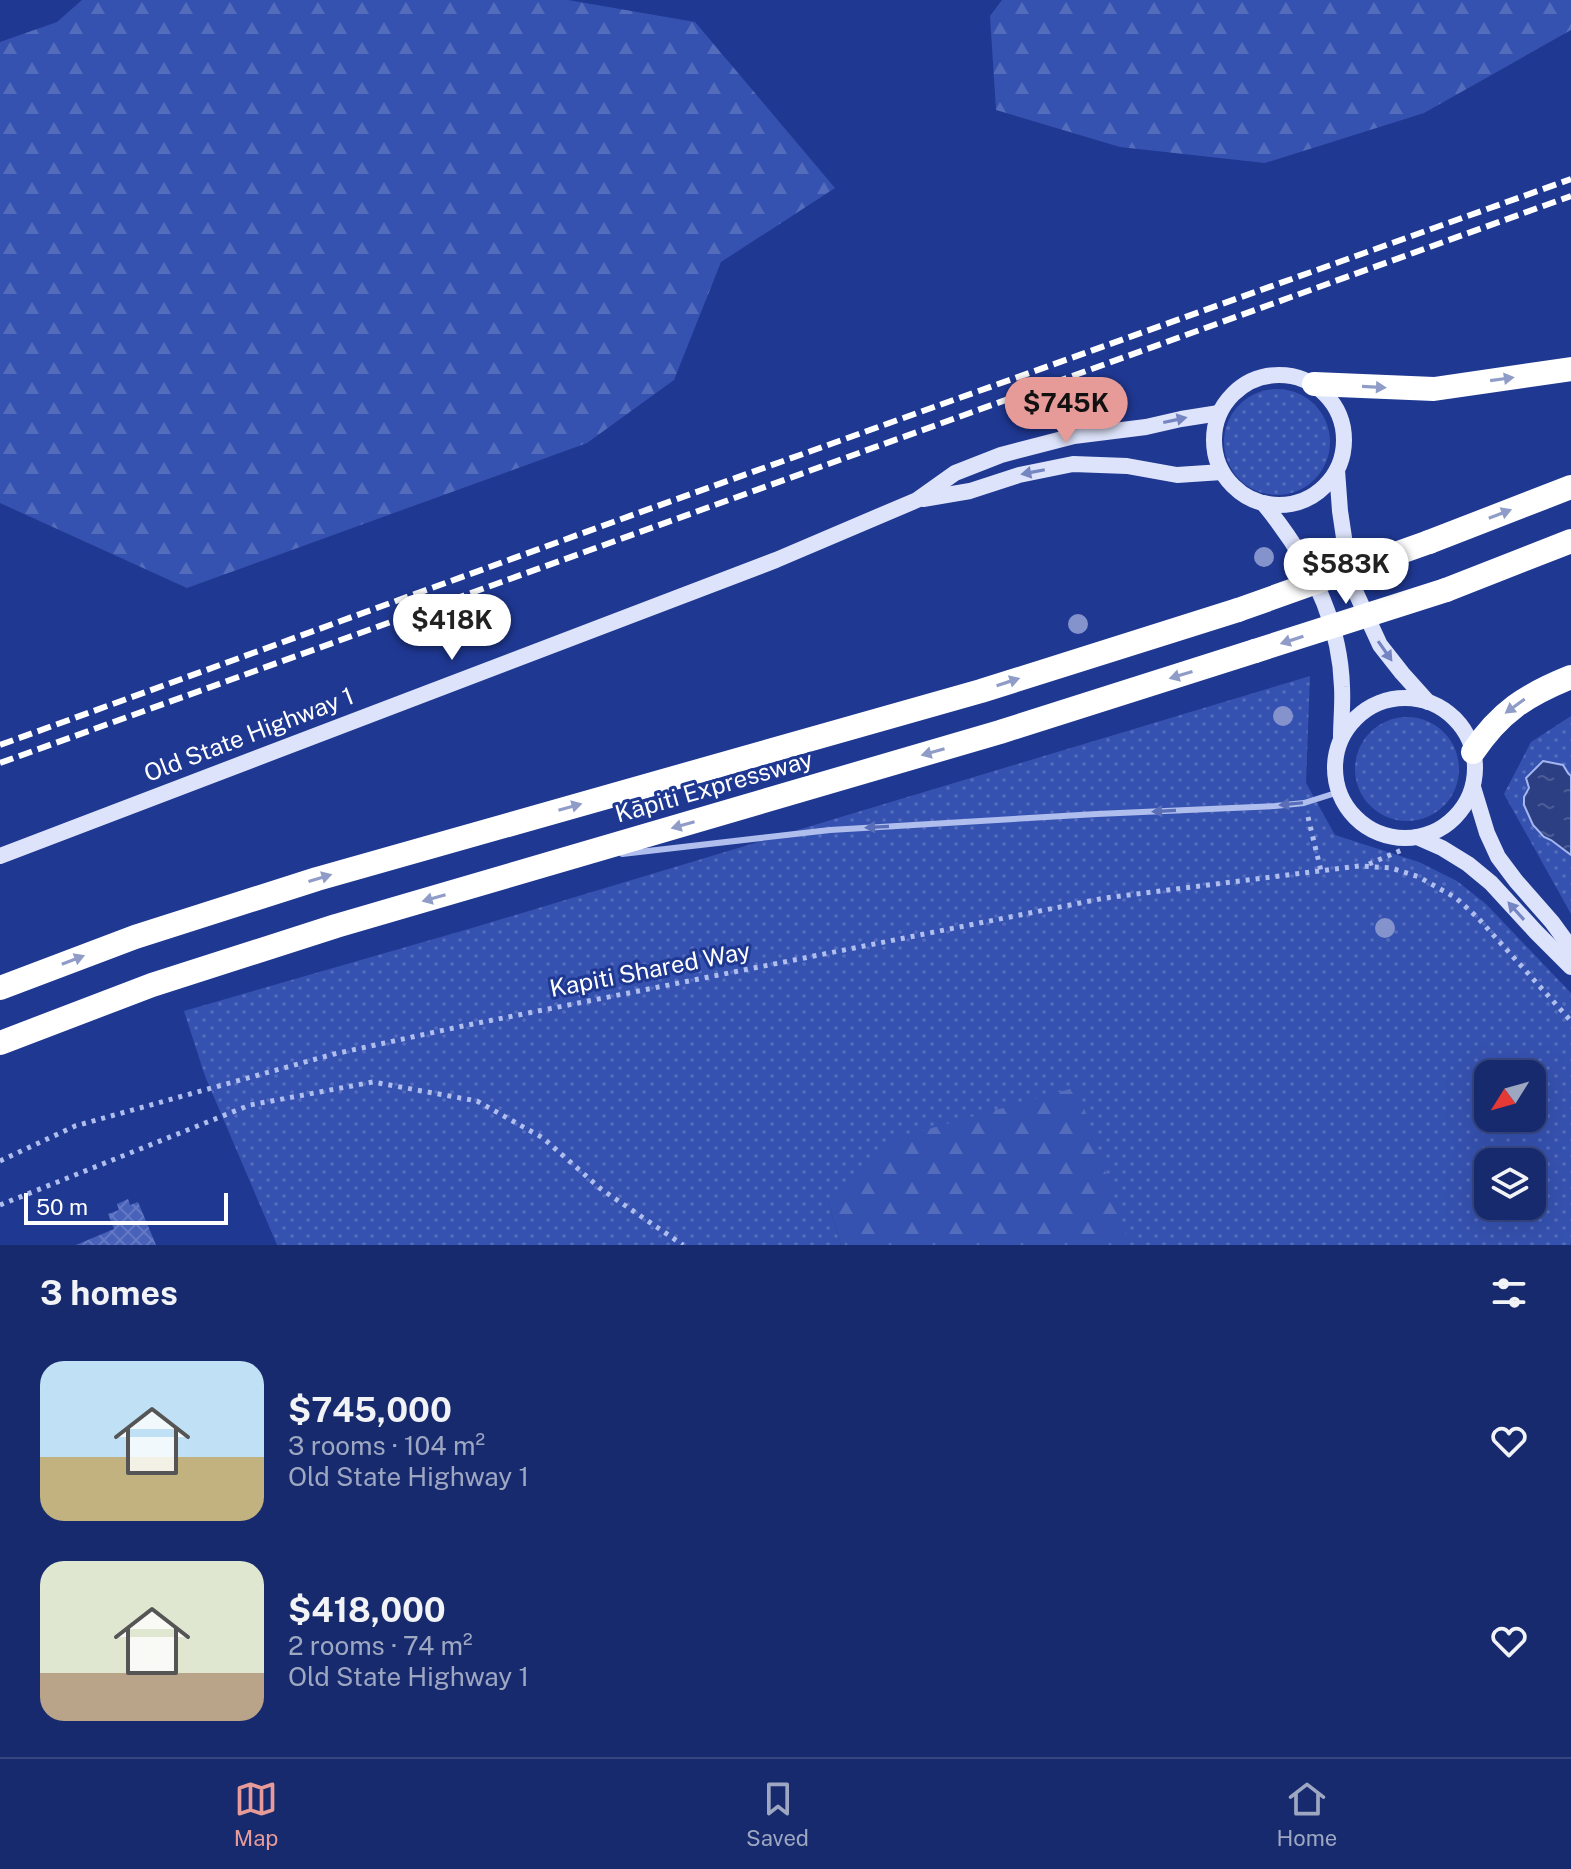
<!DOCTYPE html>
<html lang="en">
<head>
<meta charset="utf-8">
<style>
	body { margin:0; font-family:"Public Sans",sans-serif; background:#203273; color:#f1f3f6; height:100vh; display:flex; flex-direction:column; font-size:30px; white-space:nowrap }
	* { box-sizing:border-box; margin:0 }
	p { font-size:26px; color:#9ea7c2 }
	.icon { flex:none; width:44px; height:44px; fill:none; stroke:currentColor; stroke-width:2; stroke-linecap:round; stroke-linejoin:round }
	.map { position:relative; height:1245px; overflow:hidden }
	.side { display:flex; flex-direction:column; background:#172a6e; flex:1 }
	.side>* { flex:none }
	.needle { width:52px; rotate:233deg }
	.tools { position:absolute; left:1474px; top:1060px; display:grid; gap:16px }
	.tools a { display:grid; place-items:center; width:72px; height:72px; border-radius:16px; background:#172a6e; box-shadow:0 8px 32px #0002,0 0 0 2px #364681; font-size:40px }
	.scale { position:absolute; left:24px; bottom:20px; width:204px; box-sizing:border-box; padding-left:8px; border:4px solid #fff; border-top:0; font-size:22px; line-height:28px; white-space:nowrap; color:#fff; -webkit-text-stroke:6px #1f3892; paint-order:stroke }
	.price { position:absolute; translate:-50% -68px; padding:0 18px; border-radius:28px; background:#fff; color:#222; font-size:26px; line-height:52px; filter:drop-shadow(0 2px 4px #0008) }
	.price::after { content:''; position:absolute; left:50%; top:48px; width:24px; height:18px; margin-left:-12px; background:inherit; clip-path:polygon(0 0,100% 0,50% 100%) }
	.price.selected { background:#e69b98; color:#111 }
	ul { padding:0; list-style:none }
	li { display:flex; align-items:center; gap:24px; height:200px; padding:0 40px }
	li span { display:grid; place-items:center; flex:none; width:224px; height:160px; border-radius:24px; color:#555 }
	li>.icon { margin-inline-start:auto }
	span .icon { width:96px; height:96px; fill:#fffc; stroke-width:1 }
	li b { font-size:34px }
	h2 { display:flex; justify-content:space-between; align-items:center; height:96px; padding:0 40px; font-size:34px }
	.dock { display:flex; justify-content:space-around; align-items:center; height:112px; border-top:2px solid #364681; background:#172a6e; font-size:22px; color:#9ea7c2 }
	.dock a { display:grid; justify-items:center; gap:4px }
	.dock .selected { color:#e69b98 }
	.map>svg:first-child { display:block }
	.grass { fill:url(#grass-dots); fill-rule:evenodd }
	.forest { fill:url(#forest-firs) }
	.water { fill:url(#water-ripples); stroke:#a4b6ef; stroke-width:2 }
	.building { fill:url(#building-cross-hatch) }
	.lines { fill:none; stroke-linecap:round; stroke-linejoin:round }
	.path { stroke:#b0beee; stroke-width:5; stroke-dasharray:4 6; stroke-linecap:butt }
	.lane { stroke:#b0beee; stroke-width:6 }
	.secondary { stroke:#dde3fa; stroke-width:16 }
	.highway { stroke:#fff; stroke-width:24 }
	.rail { stroke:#fff; stroke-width:6; stroke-dasharray:14 6; stroke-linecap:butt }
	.highway-bridge { stroke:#fff; stroke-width:24 }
	.tree { fill:#8493cb }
	.oneway { fill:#8f9cc8 }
	.oneway2 { fill:#7485c1 }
	.oneway3 { fill:#596eb7 }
	.labels { text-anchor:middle; stroke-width:6; stroke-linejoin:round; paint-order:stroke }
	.street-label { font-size:24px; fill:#fff; stroke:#1f3892 }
</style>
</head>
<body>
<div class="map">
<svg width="1571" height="1245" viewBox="0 0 1571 1245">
	<defs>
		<pattern id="grass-dots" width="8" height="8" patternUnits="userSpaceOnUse" patternTransform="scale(2)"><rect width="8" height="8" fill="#3652b0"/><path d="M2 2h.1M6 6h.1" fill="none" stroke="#546cbc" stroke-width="1.8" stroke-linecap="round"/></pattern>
		<pattern id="forest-firs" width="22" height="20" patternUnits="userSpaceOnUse" patternTransform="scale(2)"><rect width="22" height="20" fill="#3652b0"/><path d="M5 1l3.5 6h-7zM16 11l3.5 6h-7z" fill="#546cbc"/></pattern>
		<pattern id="water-ripples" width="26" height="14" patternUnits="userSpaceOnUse" patternTransform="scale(2)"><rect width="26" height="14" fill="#2c3f82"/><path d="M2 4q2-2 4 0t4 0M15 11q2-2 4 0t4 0" fill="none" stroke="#4c5c95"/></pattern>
		<pattern id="building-cross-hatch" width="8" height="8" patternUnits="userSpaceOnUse" patternTransform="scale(2)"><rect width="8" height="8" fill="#4861b9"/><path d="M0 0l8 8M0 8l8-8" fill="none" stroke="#6379c4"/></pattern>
	</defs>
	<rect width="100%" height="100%" fill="#1f3892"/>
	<g class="grass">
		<circle cx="1277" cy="442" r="53"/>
		<path d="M 1310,676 L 1306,783 L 1335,835 L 1419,862 L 1457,881 L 1486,904 L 1571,993 L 1571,1245 L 1129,1245 L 828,1202 L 841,1245 L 277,1245 L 205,1076 L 184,1011 L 472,928 ZM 1488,1074 L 1532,1074 L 1532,1118 L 1488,1118 ZM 1488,1162 L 1532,1162 L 1532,1206 L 1488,1206 Z"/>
		<polygon points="1571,716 1571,914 1504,794 1531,742"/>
		<circle cx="1407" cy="769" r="52"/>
	</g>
	<g class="forest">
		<polygon points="82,0 568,0 695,22 835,188 721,262 674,380 587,443 187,588 0,503 0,42 57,22"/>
		<polygon points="1002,0 1571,0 1571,30 1424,113 1265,163 1120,147 996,110 990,16"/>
		<polygon points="1077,1087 1130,1245 841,1245 828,1202 893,1139"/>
	</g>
	<polygon class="water" points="1543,761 1563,765 1568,773 1571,776 1571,855 1551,840 1544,837 1533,825 1524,805 1524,797 1529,788 1526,778"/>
	<polygon class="building" points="128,1199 130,1205 138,1202 156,1245 76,1245 114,1229 108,1214 119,1210 117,1204"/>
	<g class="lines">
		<g class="path">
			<polyline points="1308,817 1321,871"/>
			<polyline points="1369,864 1404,849"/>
			<polyline points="0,1161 75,1126 334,1054 463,1026 1105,898 1359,866 1391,868 1419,877 1456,898 1478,918 1571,1021"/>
			<polyline points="0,1205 250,1105 373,1082 477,1101 543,1138 601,1189 683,1245"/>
		</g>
		<polyline class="lane" points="622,854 830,830 1097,814 1275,806 1304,803 1339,792"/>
		<g class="secondary">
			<circle cx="1279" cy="440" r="65"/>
			<polyline points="1337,470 1340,511 1346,551 1356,593 1380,645 1402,673 1428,702"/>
			<polyline points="923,499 970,491 1019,475 1073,464 1127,466 1177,475 1222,472"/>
			<path d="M 1263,503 C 1306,555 1340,618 1342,687 C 1343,704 1341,721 1341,737"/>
			<circle cx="1405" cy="768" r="70"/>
			<polyline points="1473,787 1487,833 1498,857 1516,881 1552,922 1571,948"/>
			<polyline points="1417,837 1442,848 1468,864 1491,883 1536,932 1571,967"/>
			<polyline points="0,856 776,560 917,500 955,473 1001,455 1074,436 1146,427 1181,419 1219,413"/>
		</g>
		<g class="highway">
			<polyline points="1314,384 1434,389 1571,369"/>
			<polyline points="1429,542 1571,487"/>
			<polyline points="1446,590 1571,541"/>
			<path d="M 1473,752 C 1500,712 1526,695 1571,677"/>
			<polyline points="0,988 135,937 317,879 981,691 1238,610"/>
			<polyline points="0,1043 152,985 336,926 1000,732 1255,651"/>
		</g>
		<g class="rail">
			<polyline points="0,745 638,513 1571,179"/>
			<polyline points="0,763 1571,196"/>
		</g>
		<g class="highway-bridge">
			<polyline points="1238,610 1429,542"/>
			<polyline points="1255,651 1446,590"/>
		</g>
	</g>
	<g class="tree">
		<circle cx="1264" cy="557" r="10"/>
		<circle cx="1078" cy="624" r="10"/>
		<circle cx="1283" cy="716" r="10"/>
		<circle cx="1385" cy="928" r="10"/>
	</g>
	<defs><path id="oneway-solid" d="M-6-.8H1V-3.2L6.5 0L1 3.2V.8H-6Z" transform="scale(2)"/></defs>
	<g class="oneway">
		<use href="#oneway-solid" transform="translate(1502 379) rotate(-8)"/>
		<use href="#oneway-solid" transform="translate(1374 387) rotate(3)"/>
		<use href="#oneway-solid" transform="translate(1500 514) rotate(-21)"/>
		<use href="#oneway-solid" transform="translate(1292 640) rotate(162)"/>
		<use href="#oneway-solid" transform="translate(1181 675) rotate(163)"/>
		<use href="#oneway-solid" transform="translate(1008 682) rotate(-18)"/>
		<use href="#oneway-solid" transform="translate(1515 706) rotate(144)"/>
		<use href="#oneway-solid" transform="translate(933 752) rotate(164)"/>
		<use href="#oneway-solid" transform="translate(570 807) rotate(-16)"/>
		<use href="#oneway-solid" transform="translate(683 825) rotate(164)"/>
		<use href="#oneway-solid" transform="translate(320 878) rotate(-17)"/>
		<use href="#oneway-solid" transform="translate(434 898) rotate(164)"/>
		<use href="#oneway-solid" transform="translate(73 960) rotate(-21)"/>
	</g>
	<g class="oneway2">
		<use href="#oneway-solid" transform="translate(1175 420) rotate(-12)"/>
		<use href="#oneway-solid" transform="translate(1033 472) rotate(169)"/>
		<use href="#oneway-solid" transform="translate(1385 651) rotate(55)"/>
		<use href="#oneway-solid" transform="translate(1516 911) rotate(-132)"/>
	</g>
	<g class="oneway3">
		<use href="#oneway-solid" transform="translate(1291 804) rotate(174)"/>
		<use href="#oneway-solid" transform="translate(1164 811) rotate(177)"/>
		<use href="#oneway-solid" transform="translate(877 827) rotate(177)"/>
	</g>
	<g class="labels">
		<g class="street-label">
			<text transform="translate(249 735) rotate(-21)" y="8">Old State Highway 1</text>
			<text transform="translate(714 787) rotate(-16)" y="8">Kāpiti Expressway</text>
			<text transform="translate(650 970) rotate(-11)" y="8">Kapiti Shared Way</text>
		</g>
	</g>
</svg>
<div class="tools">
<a><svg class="needle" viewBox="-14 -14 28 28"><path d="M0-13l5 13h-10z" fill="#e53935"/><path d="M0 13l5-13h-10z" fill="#9ea7c2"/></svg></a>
<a><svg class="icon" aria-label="layers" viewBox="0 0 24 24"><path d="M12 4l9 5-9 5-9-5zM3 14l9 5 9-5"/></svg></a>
</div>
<div class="scale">50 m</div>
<b class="price selected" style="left:1066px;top:445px">$745K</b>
<b class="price" style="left:1346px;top:606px">$583K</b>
<b class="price" style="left:452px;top:662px">$418K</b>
</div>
<section class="side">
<h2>3 homes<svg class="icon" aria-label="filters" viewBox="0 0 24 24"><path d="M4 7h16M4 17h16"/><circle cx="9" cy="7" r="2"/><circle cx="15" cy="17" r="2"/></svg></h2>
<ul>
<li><span style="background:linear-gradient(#bfe0f5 60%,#c2b280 0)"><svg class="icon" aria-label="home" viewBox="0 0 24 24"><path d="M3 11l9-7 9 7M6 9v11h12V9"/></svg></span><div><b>$745,000</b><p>3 rooms · 104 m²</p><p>Old State Highway 1</p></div><svg class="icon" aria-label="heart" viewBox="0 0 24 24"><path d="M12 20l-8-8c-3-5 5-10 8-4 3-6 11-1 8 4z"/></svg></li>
<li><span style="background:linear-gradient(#dfe7d0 70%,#b9a48a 0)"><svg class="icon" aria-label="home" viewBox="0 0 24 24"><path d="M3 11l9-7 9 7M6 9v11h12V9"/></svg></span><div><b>$418,000</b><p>2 rooms · 74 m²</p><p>Old State Highway 1</p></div><svg class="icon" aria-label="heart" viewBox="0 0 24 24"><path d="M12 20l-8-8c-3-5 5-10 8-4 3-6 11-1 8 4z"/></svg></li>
</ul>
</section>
<nav class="dock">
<a class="selected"><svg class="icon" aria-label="map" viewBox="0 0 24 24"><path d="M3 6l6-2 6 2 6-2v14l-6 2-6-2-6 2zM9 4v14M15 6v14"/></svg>Map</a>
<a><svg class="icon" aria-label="saved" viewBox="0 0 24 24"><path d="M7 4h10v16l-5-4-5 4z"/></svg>Saved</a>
<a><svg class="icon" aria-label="home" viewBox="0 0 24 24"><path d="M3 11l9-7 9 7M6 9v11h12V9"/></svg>Home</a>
</nav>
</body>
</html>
